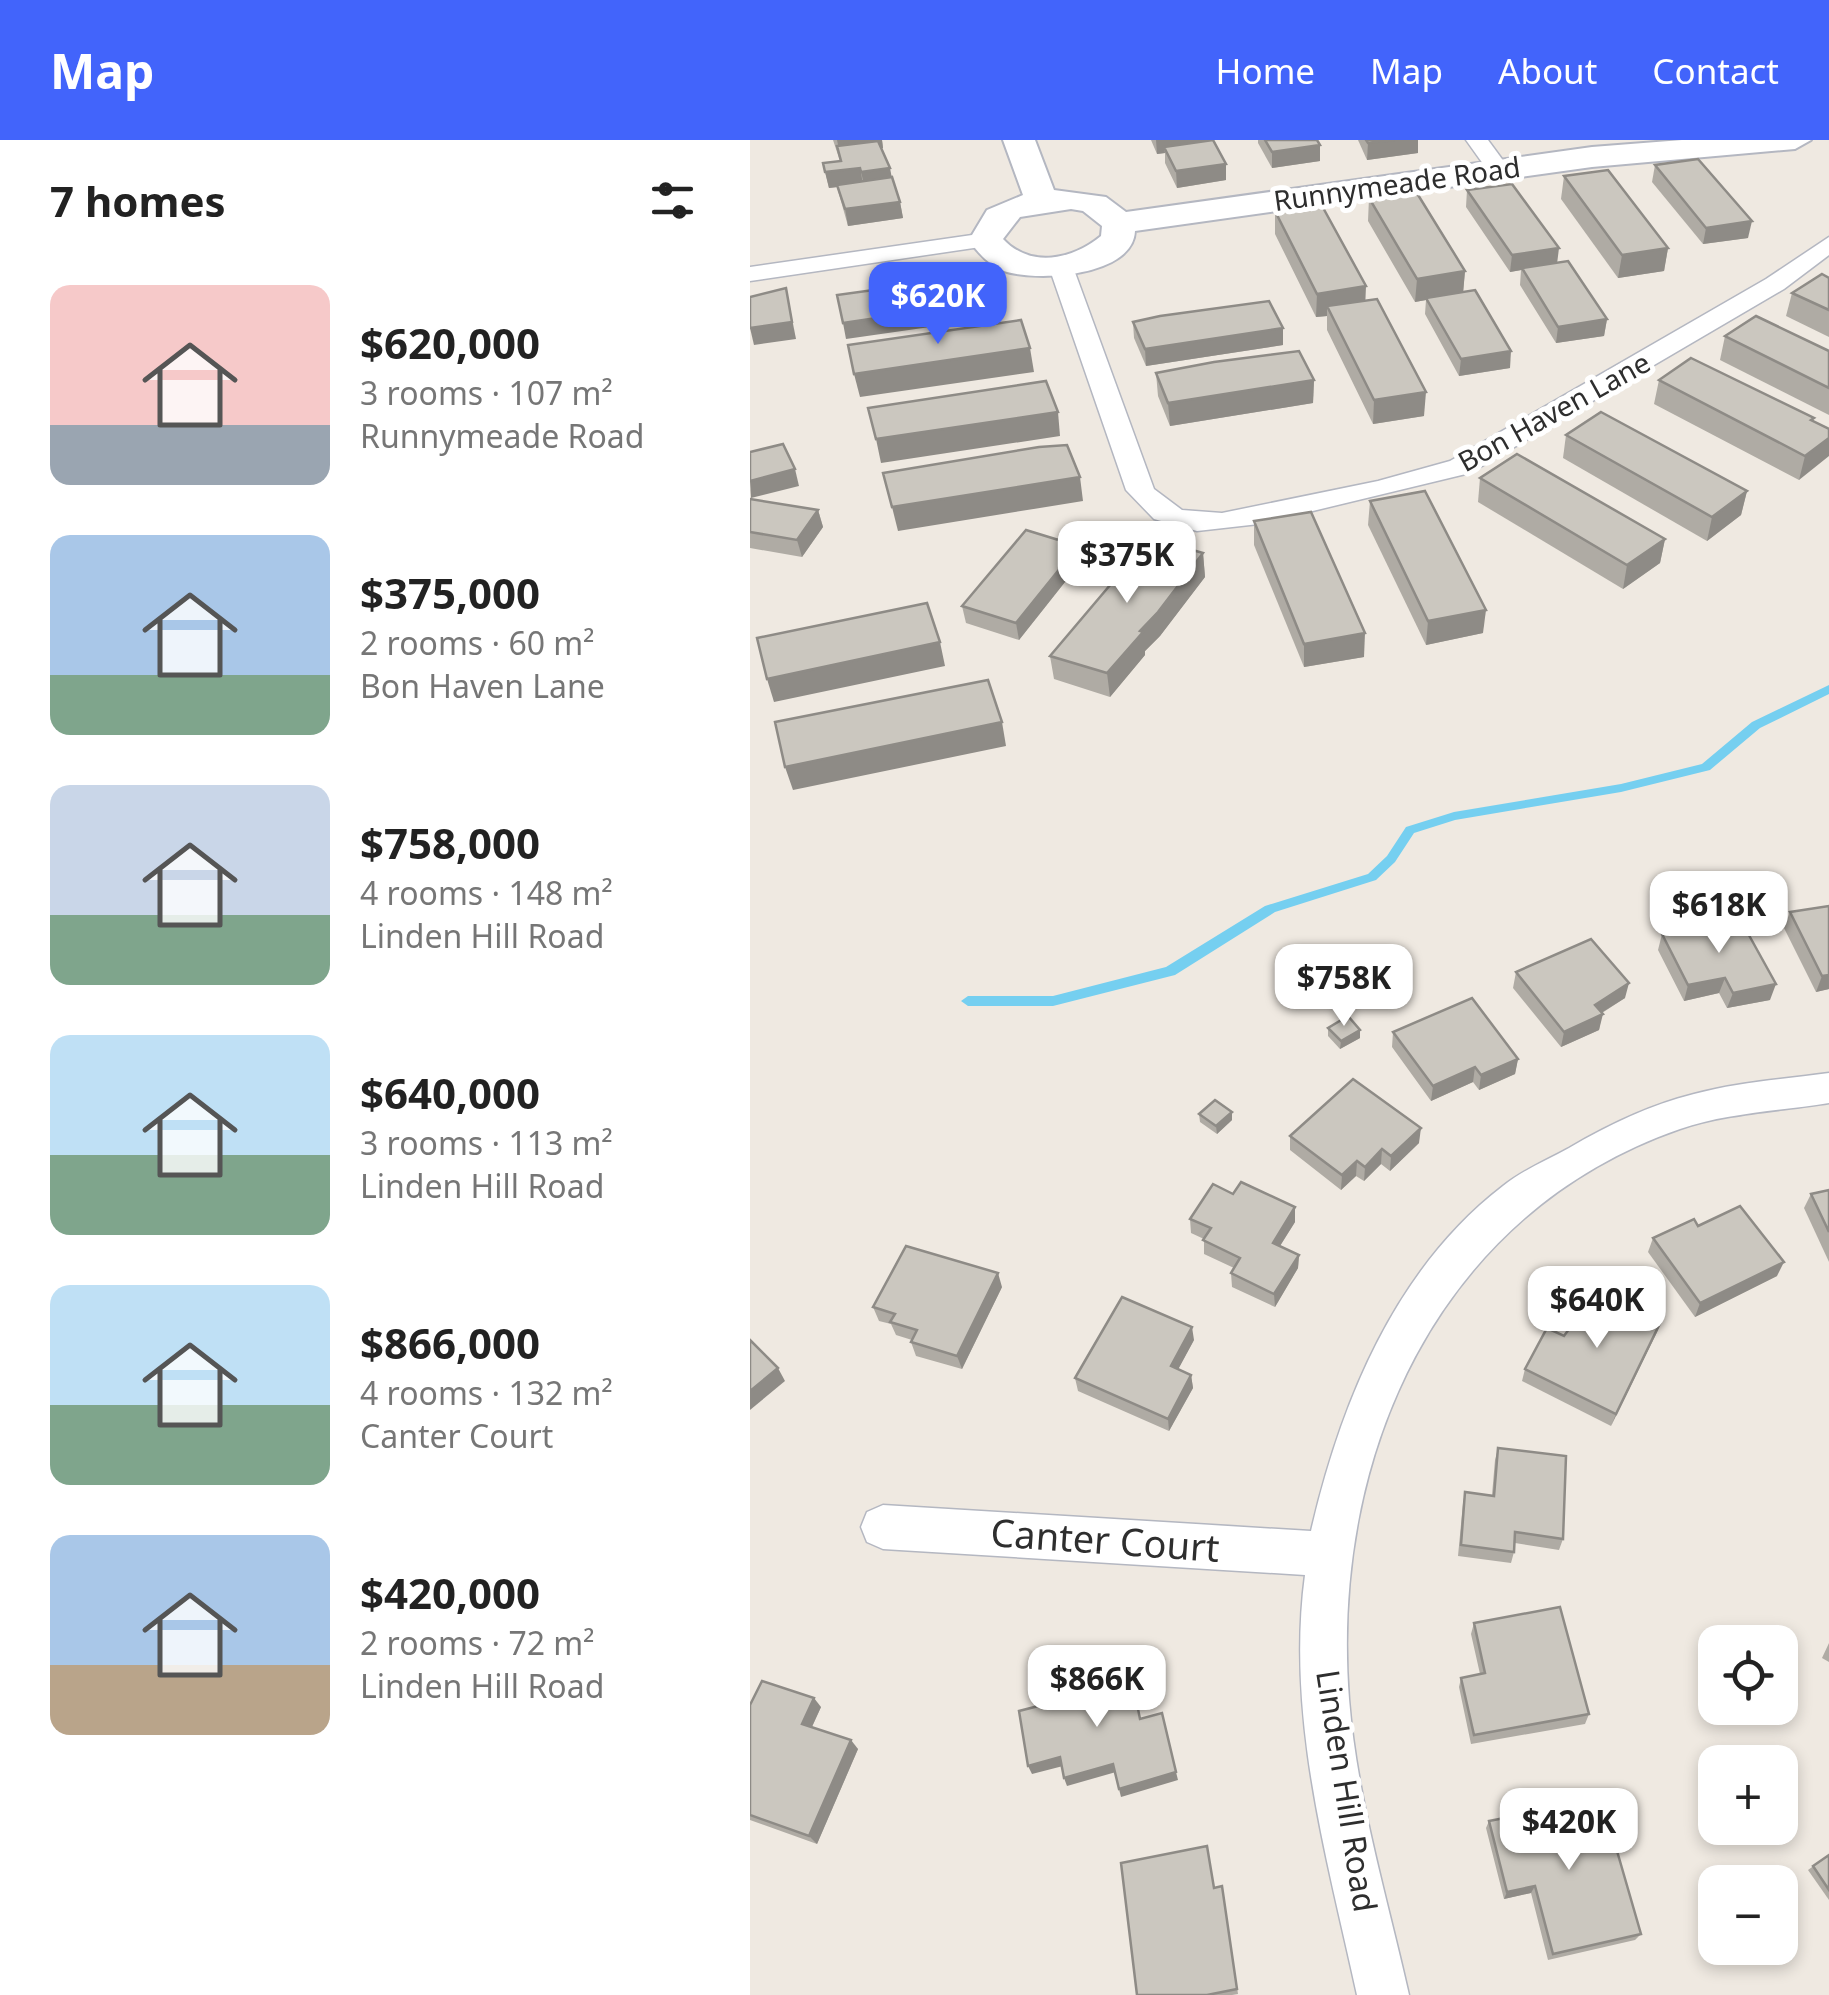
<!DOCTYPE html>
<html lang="en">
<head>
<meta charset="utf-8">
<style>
	body { margin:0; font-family:"Noto Sans",sans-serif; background:#f6f6f6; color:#222; height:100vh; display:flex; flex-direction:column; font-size:38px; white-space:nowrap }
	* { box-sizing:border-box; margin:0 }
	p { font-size:32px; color:#767676 }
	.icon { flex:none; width:55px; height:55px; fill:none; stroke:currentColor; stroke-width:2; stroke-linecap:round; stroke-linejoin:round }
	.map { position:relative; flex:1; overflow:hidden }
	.side { display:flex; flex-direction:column; background:#fff; width:750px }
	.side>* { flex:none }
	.tools { position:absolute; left:948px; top:1485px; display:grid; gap:20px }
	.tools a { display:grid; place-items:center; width:100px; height:100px; border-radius:20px; background:#fff; box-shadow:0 5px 15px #0003; font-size:50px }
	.price { position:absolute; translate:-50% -85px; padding:0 22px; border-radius:20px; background:#fff; color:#222; font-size:32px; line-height:65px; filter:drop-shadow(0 2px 5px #0008) }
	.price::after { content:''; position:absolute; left:50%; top:60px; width:30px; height:22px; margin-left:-15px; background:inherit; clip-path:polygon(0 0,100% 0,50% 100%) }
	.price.active { background:#4264fb; color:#fff }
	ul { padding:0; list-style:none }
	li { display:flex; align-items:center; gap:30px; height:250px; padding:0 50px }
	li span { display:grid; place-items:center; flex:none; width:280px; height:200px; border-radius:20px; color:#555 }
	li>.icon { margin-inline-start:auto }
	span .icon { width:120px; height:120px; fill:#fffc; stroke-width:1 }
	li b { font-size:42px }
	h2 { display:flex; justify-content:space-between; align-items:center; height:120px; padding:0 50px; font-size:42px }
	header { display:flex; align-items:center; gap:60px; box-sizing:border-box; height:140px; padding:0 50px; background:#4264fb; color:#fff }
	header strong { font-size:48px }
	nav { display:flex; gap:55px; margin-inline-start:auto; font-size:35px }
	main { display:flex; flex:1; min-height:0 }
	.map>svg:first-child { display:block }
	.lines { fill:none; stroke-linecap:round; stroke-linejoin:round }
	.stream { fill:#75cff0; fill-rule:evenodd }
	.street-casing { stroke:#b4b7c1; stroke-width:3 }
	.secondary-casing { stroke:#b4b7c1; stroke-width:4 }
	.street { fill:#fff; fill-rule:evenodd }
	.secondary { fill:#fff; fill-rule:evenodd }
	.wall { fill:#afaba4 }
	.shaded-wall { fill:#8e8b86 }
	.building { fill:#cbc7bf; stroke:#8e8b86; stroke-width:2.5 }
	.labels { text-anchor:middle; stroke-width:10; stroke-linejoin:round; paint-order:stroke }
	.far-street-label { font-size:28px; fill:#2e2e2e; stroke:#fff }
	.street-label { font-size:32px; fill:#2e2e2e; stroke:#fff }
	.near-street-label { font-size:38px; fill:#2e2e2e; stroke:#fff }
</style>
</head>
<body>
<header>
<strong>Map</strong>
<nav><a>Home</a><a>Map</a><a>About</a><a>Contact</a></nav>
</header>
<main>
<section class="side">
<h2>7 homes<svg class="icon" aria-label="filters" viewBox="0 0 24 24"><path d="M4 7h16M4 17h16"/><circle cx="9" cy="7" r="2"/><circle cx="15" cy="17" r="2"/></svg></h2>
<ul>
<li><span style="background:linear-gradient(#f6c9c9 70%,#9aa5b1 0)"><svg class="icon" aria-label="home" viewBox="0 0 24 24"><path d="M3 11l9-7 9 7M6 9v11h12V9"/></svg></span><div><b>$620,000</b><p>3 rooms · 107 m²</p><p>Runnymeade Road</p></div></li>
<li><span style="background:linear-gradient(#a9c7e8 70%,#7fa58c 0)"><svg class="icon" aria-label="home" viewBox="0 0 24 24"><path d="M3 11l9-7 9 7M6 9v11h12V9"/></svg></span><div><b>$375,000</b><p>2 rooms · 60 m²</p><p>Bon Haven Lane</p></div></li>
<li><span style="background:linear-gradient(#c9d6e8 65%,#7fa58c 0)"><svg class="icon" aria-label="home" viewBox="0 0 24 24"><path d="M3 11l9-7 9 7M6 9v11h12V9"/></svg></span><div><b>$758,000</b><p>4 rooms · 148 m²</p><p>Linden Hill Road</p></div></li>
<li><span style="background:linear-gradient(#bfe0f5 60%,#7fa58c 0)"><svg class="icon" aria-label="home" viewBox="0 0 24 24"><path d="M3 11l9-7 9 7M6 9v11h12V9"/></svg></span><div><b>$640,000</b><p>3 rooms · 113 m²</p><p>Linden Hill Road</p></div></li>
<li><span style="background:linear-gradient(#bfe0f5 60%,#7fa58c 0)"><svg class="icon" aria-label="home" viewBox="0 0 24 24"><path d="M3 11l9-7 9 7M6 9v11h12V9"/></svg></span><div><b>$866,000</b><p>4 rooms · 132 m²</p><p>Canter Court</p></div></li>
<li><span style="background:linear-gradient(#a9c7e8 65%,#b9a48a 0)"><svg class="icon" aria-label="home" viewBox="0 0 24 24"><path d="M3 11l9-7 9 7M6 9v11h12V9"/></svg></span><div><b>$420,000</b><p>2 rooms · 72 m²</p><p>Linden Hill Road</p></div></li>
</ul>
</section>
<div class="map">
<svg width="1079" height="1855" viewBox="0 0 1079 1855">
	<rect width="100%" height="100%" fill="#efe9e1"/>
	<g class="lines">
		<polygon class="stream" points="1079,545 1079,554 1010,588 960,630 871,652 705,680 664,693 645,722 626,740 525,772 425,835 303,866 218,866 211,861 218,856 303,856 416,827 515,766 618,734 637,716 656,687 704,672 871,644 952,624 1002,582"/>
		<defs>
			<g id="street">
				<polygon points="716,0 738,0 760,30 757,35 741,35"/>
				<polygon points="236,93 244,95 248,100 244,105 0,141 0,127"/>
				<polygon points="1079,97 1079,115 1034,149 720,333 509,384 447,391 404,379 376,350 299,127 311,120 323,127 404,349 432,370 472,373 628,341 700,321 1016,139"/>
				<path d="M 1079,933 L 1079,963 C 1030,971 977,973 930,989 C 688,1073 580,1315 599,1559 C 607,1659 637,1757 659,1855 L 607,1855 C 577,1717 536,1577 555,1435 L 133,1409 L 117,1402 L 111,1387 L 117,1372 L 133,1365 L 561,1391 C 591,1262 645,1129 753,1046 C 773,1030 797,1020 819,1008 C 858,985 900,965 944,954 C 988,942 1034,939 1079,933 Z"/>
			</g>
			<path id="secondary" d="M 253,0 L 285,0 L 304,50 L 356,57 L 376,72 L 842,7 L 932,0 L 1061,0 L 1045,9 L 842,27 L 385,91 C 383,137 286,142 254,131 C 239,125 228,113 219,100 L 237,70 L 273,55 ZM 321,69 L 333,71 L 352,86 L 351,96 C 323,119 281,129 253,99 L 270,77 Z"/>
		</defs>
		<use href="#street" class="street-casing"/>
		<use href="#secondary" class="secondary-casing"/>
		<use href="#street" class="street"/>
		<use href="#secondary" class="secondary"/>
	</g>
	<g class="wall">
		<polygon points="83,0 132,0 133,8 132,8 150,62 153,78 98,86 87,47 79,48 73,23 90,21"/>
		<polygon points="401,0 463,0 476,24 476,40 427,48 415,23 415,13 407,14"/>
		<polygon points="508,0 567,0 570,5 570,21 522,28 508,3"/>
		<polygon points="608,0 668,0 668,13 617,20"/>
		<polygon points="905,25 998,98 953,104 902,42"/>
		<polygon points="814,36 918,108 914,131 868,138 811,59"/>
		<polygon points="717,50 807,123 857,179 854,196 806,203 770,145 771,130 760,132 716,67"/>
		<polygon points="619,58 715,131 713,152 760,228 709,236 675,174 676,160 665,162 618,81"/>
		<polygon points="525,71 615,161 674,276 623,284 577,190 577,176 566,177 525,94"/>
		<polygon points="1079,138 1079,197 1036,176 1042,153"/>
		<polygon points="383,182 533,205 396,226 384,198"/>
		<polygon points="975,196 1079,211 1079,275 970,220"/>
		<polygon points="406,233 564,240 563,263 420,286 408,256"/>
		<polygon points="909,240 1064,278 1063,281 1079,289 1049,340 904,264"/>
		<polygon points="816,295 997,351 991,375 957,401 813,318"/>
		<polygon points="730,338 915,399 910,423 873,449 728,362"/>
		<polygon points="0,359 68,370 73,387 52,417 0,408"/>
		<polygon points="620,361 733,493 676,505 618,385"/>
		<polygon points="504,381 614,517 554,527 504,405"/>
		<polygon points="328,406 330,423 269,500 216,483 212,466"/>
		<polygon points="453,413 455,437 410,496 395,511 395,515 360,557 304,539 300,516"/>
		<polygon points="1040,772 1079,849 1066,852 1034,788"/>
		<polygon points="912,794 1020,860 977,868 969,853 934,861 908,810"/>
		<polygon points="766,832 875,858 852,873 849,890 811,907 763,848"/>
		<polygon points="578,888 610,898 590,909 578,896"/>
		<polygon points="643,892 768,919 765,934 729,950 723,942 681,961 642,907"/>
		<polygon points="482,972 482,980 467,994 450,982 449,974"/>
		<polygon points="540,996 669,1003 640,1031 631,1024 614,1041 606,1036 591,1050 540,1010"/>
		<polygon points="1079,1050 1079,1122 1054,1068 1061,1054"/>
		<polygon points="440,1079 545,1082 530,1106 549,1115 548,1128 525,1167 482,1147 481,1133 484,1128 454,1114 454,1099 441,1093"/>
		<polygon points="903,1098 1027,1136 945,1177 898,1112"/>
		<polygon points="252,1147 212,1229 166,1216 161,1202 162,1200 146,1195 141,1184 129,1181 123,1167"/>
		<polygon points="912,1179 861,1286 772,1241 775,1229"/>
		<polygon points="444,1200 428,1229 441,1235 443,1248 419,1291 328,1251 325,1238"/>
		<polygon points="748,1308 813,1399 809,1410 765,1403 764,1412 761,1423 708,1416 713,1363 715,1352 742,1355 745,1320"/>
		<polygon points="724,1483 839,1574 835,1584 721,1604 709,1547 711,1538 730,1534 721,1494"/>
		<polygon points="1079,1503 1079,1522 1072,1518"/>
		<polygon points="0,1565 71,1567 62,1587 108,1609 67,1704 0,1680"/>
		<polygon points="739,1681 891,1794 885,1800 798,1820 781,1753 754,1759 736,1688"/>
		<polygon points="1079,1715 1079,1760 1058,1730"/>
		<polygon points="472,1746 488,1854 482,1855 387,1855 464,1748"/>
	</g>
	<g class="shaded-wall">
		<polygon points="87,0 132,0 133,8 90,14"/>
		<polygon points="406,0 461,0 414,7 415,13 407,14"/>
		<polygon points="644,0 668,0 668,13 617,20 618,3"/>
		<polygon points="570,5 570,21 522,28 522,12"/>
		<polygon points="476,24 476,40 427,48 426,31"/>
		<polygon points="110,28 113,44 79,48 75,32"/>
		<polygon points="140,28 143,44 115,48 111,32"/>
		<polygon points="150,62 153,78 98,86 95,69"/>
		<polygon points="1002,81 998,98 953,104 956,88"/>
		<polygon points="809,108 807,124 760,132 762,115"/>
		<polygon points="918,108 914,131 868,138 872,115"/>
		<polygon points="715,131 713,154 676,158 676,160 665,162 667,139"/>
		<polygon points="616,146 615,170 577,166 577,176 566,177 567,154"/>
		<polygon points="36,148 46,199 4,205 0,188"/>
		<polygon points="234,162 236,179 96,199 93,183"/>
		<polygon points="857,179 854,196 806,203 808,187"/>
		<polygon points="533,188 533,205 396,226 395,209"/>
		<polygon points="280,208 284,232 110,257 104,234"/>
		<polygon points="761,211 760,228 709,236 711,219"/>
		<polygon points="564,240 563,263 420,286 418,263"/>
		<polygon points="676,252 674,276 623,284 624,260"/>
		<polygon points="308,272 310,296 131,323 126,299"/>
		<polygon points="1079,298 1079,316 1049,340 1055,316"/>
		<polygon points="45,329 49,346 1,358 0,341"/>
		<polygon points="330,337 333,361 148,391 142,367"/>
		<polygon points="997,351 991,375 957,401 962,377"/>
		<polygon points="68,370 73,387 52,417 47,400"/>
		<polygon points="915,399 910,423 873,449 877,425"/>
		<polygon points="328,406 330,423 269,500 266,483"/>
		<polygon points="453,413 455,437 410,496 395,511 395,515 360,557 357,533"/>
		<polygon points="736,470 733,493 676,505 678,481"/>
		<polygon points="615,493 614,517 554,527 554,504"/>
		<polygon points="190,502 195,526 24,562 17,539"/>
		<polygon points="252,582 256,606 43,650 35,627"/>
		<polygon points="1079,835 1079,849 1066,852 1072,836"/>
		<polygon points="975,838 969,853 934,861 938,845"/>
		<polygon points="879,843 875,858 843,878 853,874 849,890 811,907 814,892 845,865"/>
		<polygon points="1026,844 1020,860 977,868 983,853"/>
		<polygon points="610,890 610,898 590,909 591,901"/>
		<polygon points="768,919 765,934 729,950 731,935"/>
		<polygon points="725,927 723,942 681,961 683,946"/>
		<polygon points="482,972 482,980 467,994 466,986"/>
		<polygon points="671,988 669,1003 640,1031 641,1016"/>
		<polygon points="632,1009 631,1024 614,1041 615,1027"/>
		<polygon points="607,1021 606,1036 591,1050 592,1035"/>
		<polygon points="545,1067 545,1082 523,1117 523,1103"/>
		<polygon points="549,1115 548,1128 525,1167 524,1154"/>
		<polygon points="1034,1122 1027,1136 945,1177 950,1163"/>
		<polygon points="248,1133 252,1147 212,1229 207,1216"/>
		<polygon points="912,1179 907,1192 861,1286 866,1274"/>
		<polygon points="442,1187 444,1200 423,1239 421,1226"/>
		<polygon points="28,1228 35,1241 0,1270 0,1251"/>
		<polygon points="441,1235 443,1248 419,1291 418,1279"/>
		<polygon points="64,1558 71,1567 59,1593 52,1584"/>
		<polygon points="101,1600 108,1609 67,1704 59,1696"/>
		<polygon points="310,1617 313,1626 282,1634 278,1626"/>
		<polygon points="363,1624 366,1632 317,1646 314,1638"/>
		<polygon points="426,1632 428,1640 371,1657 369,1649"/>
		<polygon points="785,1746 781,1753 754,1759 757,1752"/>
	</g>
	<g class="building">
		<polygon points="463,0 476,24 426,31 414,7"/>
		<polygon points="515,0 567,0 570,5 522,12"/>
		<polygon points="616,0 644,0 618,3"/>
		<polygon points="128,1 140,28 111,32 110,28 75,32 73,23 91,21 87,6"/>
		<polygon points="948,19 1002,81 956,88 905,25"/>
		<polygon points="858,30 918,108 872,115 814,36"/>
		<polygon points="142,37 150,62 95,69 87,45"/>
		<polygon points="762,44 809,108 762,115 717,50"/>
		<polygon points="665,50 715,131 667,139 619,58"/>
		<polygon points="571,64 616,146 567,154 525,71"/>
		<polygon points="818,121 857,179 808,187 772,128"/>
		<polygon points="1072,134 1079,138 1079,170 1042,153"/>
		<polygon points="226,136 234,162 93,183 87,155"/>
		<polygon points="36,148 42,182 0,188 0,157"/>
		<polygon points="725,150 761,211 711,219 676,158"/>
		<polygon points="627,159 676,252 624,260 577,166"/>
		<polygon points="519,161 533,188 395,209 383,182 410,176"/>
		<polygon points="1006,176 1079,211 1079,248 975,196"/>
		<polygon points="271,180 280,208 104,234 98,205"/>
		<polygon points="549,211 564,240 418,263 406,233 464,222"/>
		<polygon points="941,218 1064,278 1061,280 1079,289 1079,298 1055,316 909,240"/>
		<polygon points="296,241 308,272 126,299 118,268"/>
		<polygon points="851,272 997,351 962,377 816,295"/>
		<polygon points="33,304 45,329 0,341 0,312"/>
		<polygon points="317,305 330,337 142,367 133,333 289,307"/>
		<polygon points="767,314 915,399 877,425 730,338"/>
		<polygon points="675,351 736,470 678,481 620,361"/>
		<polygon points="0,359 68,370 47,400 0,392"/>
		<polygon points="561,372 615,493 554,504 504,381"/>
		<polygon points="276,390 328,406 266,483 212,466"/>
		<polygon points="400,398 453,413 408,472 390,491 393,492 357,533 300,516"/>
		<polygon points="177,463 190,502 17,539 7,498"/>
		<polygon points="238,540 252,582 35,627 25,582"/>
		<polygon points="1079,766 1079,835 1072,836 1040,772"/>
		<polygon points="990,779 1026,844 983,853 975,838 938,845 912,794"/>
		<polygon points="841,799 879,843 845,865 853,874 814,892 766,832"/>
		<polygon points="722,858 768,919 731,935 725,927 683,946 643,892"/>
		<polygon points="598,876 610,890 591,901 578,888"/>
		<polygon points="603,939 671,988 641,1016 632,1009 615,1027 607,1021 592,1035 540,996"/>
		<polygon points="465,960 482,972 466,986 449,974"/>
		<polygon points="491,1042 545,1067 523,1103 549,1115 524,1154 481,1133 490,1118 453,1100 461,1088 440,1079 463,1044 483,1054"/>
		<polygon points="1079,1050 1079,1092 1061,1054"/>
		<polygon points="990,1066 1034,1122 950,1163 903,1098 944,1079 948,1086"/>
		<polygon points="156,1106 248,1133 207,1216 161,1202 167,1190 140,1182 145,1174 123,1167"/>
		<polygon points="848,1149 912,1179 866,1274 775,1229 797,1188 814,1196"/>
		<polygon points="372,1157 442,1187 421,1226 441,1235 418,1279 325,1238"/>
		<polygon points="0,1200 28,1228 0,1251"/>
		<polygon points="748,1308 816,1316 813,1399 765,1392 764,1412 711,1405 715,1352 744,1356"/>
		<polygon points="810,1467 839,1574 724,1595 711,1538 735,1533 724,1483"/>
		<polygon points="371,1524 377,1556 385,1554 390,1579 412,1573 426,1632 369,1649 363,1624 314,1638 310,1617 278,1626 269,1571 300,1563 296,1545"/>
		<polygon points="12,1541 64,1558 52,1584 101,1600 59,1696 0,1675 0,1565"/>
		<polygon points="852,1659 891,1794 803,1814 785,1746 757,1752 739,1681"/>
		<polygon points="457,1706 464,1748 472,1746 487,1849 457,1855 387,1855 371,1723"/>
		<polygon points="1079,1715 1079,1750 1063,1726"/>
	</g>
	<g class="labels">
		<g class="far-street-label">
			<text transform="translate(647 44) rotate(-8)" y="10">Runnymeade Road</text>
			<text transform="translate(804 272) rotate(-29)" y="10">Bon Haven Lane</text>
		</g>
		<g class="street-label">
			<text transform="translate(596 1651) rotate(81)" y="11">Linden Hill Road</text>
		</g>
		<g class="near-street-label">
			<text transform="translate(355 1401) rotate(4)" y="13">Canter Court</text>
		</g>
	</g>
</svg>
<div class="tools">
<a><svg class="icon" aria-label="locate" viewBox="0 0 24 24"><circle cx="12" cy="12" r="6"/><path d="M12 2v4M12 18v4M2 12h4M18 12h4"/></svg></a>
<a>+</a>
<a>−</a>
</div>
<b class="price active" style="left:188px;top:207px">$620K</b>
<b class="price" style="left:377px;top:466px">$375K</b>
<b class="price" style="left:969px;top:816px">$618K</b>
<b class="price" style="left:594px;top:889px">$758K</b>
<b class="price" style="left:847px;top:1211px">$640K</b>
<b class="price" style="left:347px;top:1590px">$866K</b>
<b class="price" style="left:819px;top:1733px">$420K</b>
</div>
</main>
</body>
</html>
